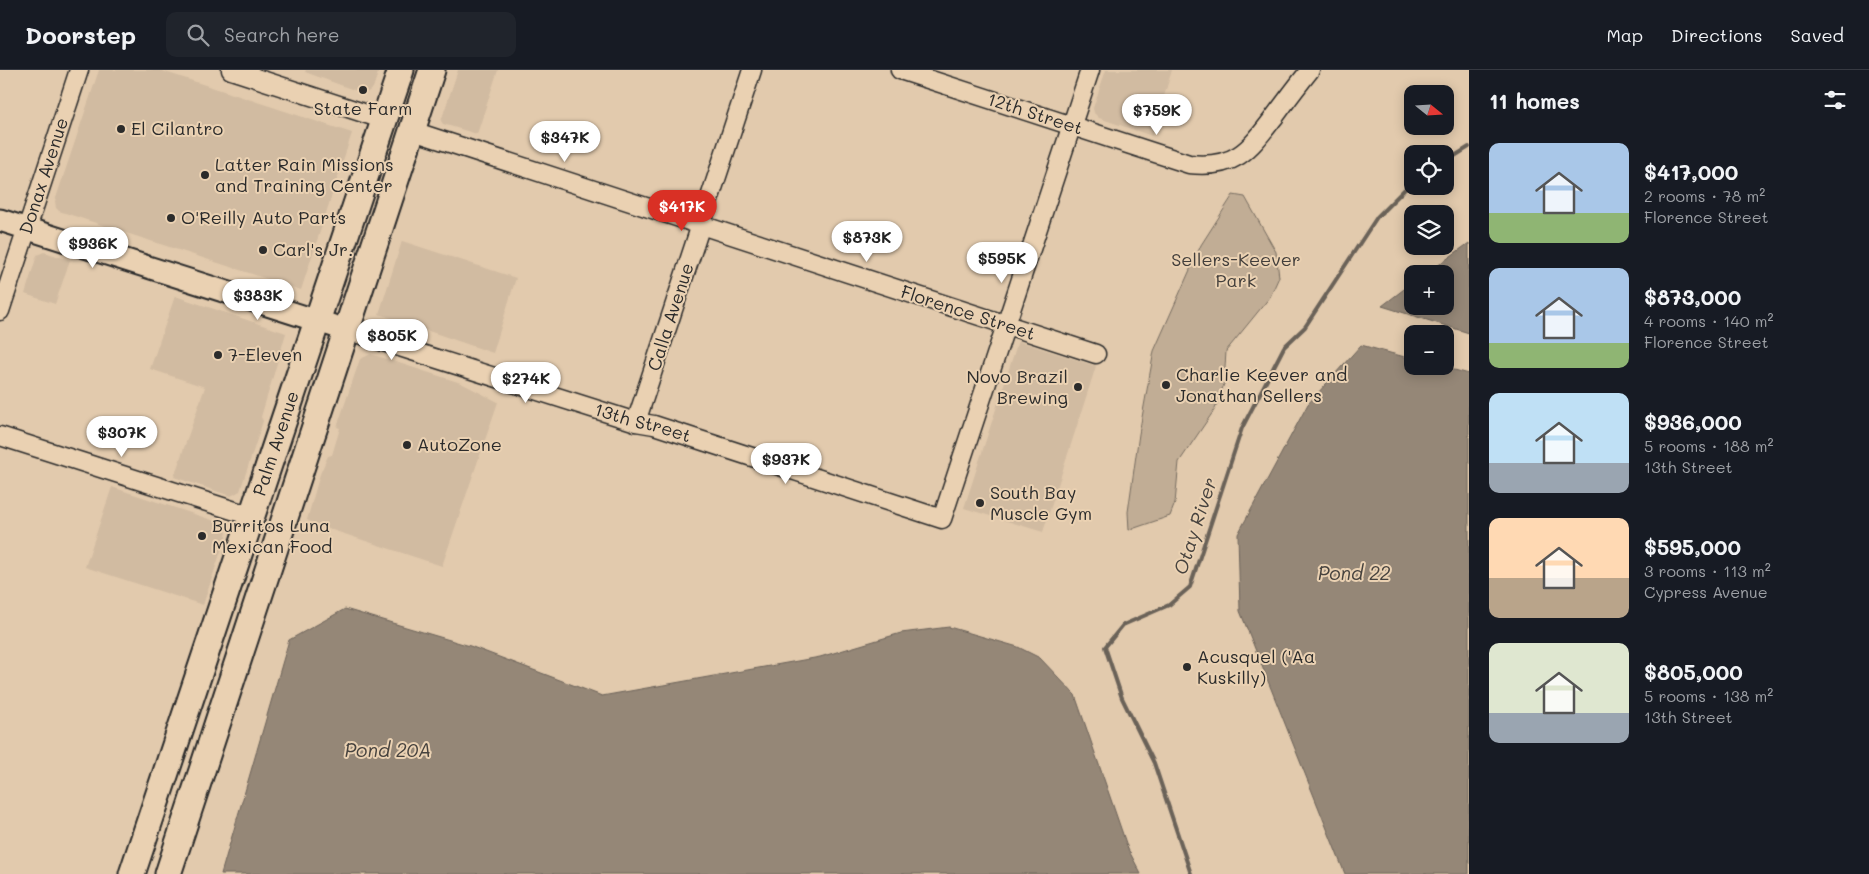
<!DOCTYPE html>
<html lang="en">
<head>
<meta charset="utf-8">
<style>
	body { margin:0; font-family:Mali,sans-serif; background:#20242c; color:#f1f3f6; height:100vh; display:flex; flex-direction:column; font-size:19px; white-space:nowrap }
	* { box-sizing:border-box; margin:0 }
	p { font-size:16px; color:#9ea1a6 }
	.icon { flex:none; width:28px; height:28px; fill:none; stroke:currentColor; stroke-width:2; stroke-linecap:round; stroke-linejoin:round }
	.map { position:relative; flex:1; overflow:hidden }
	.sheet { display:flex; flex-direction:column; background:#171b24; width:400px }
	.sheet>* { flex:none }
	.needle { width:32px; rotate:108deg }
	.fabs { position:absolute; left:1404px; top:15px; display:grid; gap:10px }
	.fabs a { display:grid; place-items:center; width:50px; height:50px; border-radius:10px; background:#171b24; box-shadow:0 2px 12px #0003; font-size:25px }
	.price { position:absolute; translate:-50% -42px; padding:0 11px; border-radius:18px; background:#fff; color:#222; font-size:16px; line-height:32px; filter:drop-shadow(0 1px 2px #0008) }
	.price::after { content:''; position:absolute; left:50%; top:30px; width:15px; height:11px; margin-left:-8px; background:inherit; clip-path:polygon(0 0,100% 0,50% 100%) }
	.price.active { background:#d93025; color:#fff }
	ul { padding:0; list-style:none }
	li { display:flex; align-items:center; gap:15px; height:125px; padding:0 20px }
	li span { display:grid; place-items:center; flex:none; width:140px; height:100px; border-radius:10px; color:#555 }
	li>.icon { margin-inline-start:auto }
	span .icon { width:60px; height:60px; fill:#fffc; stroke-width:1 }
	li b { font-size:21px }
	h2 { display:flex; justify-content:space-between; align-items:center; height:60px; padding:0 20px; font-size:21px }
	header { display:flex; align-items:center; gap:30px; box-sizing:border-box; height:70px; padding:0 25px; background:#171b24; border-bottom:1px solid #363941 }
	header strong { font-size:24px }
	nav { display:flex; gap:28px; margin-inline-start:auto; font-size:18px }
	.search { width:350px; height:45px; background:#20242c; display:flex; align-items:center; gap:12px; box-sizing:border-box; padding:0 18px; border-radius:10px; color:#9ea1a6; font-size:19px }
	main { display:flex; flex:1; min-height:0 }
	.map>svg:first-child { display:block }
	.built { fill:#d1bba1 }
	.green { fill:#c1ad95; stroke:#766c60 }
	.water { fill:#958777; stroke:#6b6259 }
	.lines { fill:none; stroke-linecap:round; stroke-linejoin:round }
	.stream { stroke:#6b6259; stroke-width:4 }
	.minor-casing { stroke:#2b2b2b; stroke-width:21 }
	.major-casing { stroke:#2b2b2b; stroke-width:25 }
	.highway-casing { stroke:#2b2b2b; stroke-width:29 }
	.minor { stroke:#ead1b2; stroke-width:18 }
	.major { stroke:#ead1b2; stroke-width:21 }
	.highway { stroke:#ead1b2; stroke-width:25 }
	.poi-dot { fill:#2b2b2b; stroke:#ead1b2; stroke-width:2 }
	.labels { text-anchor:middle; stroke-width:4; stroke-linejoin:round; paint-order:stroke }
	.poi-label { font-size:18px; fill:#2b2b2b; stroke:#ead1b2; text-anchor:start }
	.street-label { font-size:18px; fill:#2b2b2b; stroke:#ead1b2 }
	.park-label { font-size:18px; fill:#423e3b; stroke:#ead1b2 }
	.water-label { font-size:19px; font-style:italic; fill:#46423e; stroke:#ead1b2 }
</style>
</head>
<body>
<header>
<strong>Doorstep</strong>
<div class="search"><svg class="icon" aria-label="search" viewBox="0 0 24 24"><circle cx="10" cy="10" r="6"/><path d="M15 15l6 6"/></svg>Search here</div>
<nav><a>Map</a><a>Directions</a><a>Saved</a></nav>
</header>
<main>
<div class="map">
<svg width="1469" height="804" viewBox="0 0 1469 804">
	<rect width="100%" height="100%" fill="#e2caad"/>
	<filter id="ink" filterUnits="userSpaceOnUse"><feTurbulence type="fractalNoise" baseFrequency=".02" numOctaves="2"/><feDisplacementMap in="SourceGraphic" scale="10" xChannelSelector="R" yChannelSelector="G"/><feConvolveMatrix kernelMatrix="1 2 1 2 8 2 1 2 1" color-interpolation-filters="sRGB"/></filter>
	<g filter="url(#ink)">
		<g class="built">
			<polygon points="99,0 159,0 352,63 301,220 59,141 56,138 55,131"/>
			<polygon points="306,0 379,0 373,18 365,24 305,2"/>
			<polygon points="458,0 498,0 477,64 443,54 441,51"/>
			<polygon points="1106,0 1172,0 1152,66 1099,48 1094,43 1093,38"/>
			<polygon points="402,171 516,208 493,283 379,244"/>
			<polygon points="44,182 70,190 55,234 25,224 37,185"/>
			<polygon points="175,226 286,263 261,347 263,351 240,421 231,426 174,407 205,317 150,299"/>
			<polygon points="1018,271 1096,296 1043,462 964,438"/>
			<polygon points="371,284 461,313 498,332 442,496 317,455 307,450 320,404 328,386 332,385 340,358 337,357 360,289"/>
			<polygon points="112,417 221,453 227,463 203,535 85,497"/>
		</g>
		<polygon class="green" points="1233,125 1245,127 1276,182 1279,207 1270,227 1226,281 1224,314 1215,339 1179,392 1175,433 1170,446 1129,460 1128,442 1139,364 1154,281 1201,175"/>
		<g class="water">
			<polygon points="1469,173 1469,263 1382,236 1412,213 1412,236 1445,236 1445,204 1426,204"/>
			<polygon points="1361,275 1412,289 1412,296 1440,296 1469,304 1469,804 1345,804 1240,541 1238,464 1308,334"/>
			<polygon points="345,539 470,576 602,626 820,587 901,563 949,557 1018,577 1040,588 1075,625 1128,779 1141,804 221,804 289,570"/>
		</g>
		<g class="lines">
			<g class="stream">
				<polyline points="1445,92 1469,77"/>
				<polyline points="1191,804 1154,693 1122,628 1105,577 1123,555 1169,535 1190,517 1242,358 1284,277 1305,257 1377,147 1412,112"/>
			</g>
			<defs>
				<g id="minor">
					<polyline points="231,0 385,50"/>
					<path d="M 900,0 L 1189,94 C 1236,99 1249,80 1275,46 C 1286,31 1298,15 1310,0"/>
					<polyline points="413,61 1096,284"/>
					<polyline points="0,241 79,0"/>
					<path id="s1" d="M 346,260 L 636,352 L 654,355 L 942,449 L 1090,0"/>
					<polyline points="636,352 752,0"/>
					<polyline points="0,366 251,446"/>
				</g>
				<polyline id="major" points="0,150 346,260"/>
				<g id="highway">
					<path id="s2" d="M 132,804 L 401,0"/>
					<polyline points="168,804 432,0"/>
				</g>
			</defs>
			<use href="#minor" class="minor-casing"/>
			<use href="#major" class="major-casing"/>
			<use href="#highway" class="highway-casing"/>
			<use href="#minor" class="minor"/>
			<use href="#major" class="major"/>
			<use href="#highway" class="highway"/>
		</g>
	</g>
	<g class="poi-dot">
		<circle cx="363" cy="20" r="5"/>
		<circle cx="121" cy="59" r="5"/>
		<circle cx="205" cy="105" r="5"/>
		<circle cx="171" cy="148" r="5"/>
		<circle cx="263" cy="180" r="5"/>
		<circle cx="218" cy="285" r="5"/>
		<circle cx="1166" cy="315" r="5"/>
		<circle cx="1078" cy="317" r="5"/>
		<circle cx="407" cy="375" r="5"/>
		<circle cx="980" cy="433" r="5"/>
		<circle cx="202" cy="466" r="5"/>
		<circle cx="1187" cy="597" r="5"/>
	</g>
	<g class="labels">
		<g class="poi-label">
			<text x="363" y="45" text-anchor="middle">State Farm</text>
			<text x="131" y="65">El Cilantro</text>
			<text x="215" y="101">Latter Rain Missions<tspan x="215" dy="21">and Training Center</tspan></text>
			<text x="181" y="154">O'Reilly Auto Parts</text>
			<text x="273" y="186">Carl's Jr.</text>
			<text x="228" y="291">7-Eleven</text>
			<text x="1176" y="311">Charlie Keever and<tspan x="1176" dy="21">Jonathan Sellers</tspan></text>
			<text x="1068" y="313" text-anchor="end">Novo Brazil<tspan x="1068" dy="21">Brewing</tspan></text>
			<text x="417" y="381">AutoZone</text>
			<text x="990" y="429">South Bay<tspan x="990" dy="21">Muscle Gym</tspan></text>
			<text x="212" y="462">Burritos Luna<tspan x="212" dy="21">Mexican Food</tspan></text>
			<text x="1197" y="593">Acusquel ('Aa<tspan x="1197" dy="21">Kuskilly)</tspan></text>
		</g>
		<g class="street-label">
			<text transform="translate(1035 44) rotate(18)" y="6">12th Street</text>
			<text transform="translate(44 106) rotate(-72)" y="6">Donax Avenue</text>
			<text transform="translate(968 243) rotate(18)" y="6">Florence Street</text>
			<text transform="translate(671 247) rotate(-72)" y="6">Calla Avenue</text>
			<text dy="6" stroke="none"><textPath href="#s1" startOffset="311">13th Street</textPath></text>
			<text dy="6" stroke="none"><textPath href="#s2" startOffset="454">Palm Avenue</textPath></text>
		</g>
		<g class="park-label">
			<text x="1236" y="196">Sellers-Keever<tspan x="1236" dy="21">Park</tspan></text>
		</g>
		<g class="water-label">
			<text transform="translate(1195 456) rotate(-72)" y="7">Otay River</text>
			<text x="1354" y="510">Pond 22</text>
			<text x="388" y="687">Pond 20A</text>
		</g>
	</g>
</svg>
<div class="fabs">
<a><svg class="needle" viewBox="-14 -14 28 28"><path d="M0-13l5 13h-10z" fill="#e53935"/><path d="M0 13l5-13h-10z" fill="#9ea1a6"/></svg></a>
<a><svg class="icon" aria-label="locate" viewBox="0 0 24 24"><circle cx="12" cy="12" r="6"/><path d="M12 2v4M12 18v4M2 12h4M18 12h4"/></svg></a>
<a><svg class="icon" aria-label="layers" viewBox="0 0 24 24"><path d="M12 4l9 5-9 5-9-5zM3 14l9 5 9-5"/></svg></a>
<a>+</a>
<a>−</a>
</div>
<b class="price" style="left:1157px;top:66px">$759K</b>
<b class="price" style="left:565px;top:93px">$347K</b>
<b class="price active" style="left:682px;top:162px">$417K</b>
<b class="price" style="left:867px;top:193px">$873K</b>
<b class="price" style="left:93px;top:199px">$936K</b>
<b class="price" style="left:1002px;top:214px">$595K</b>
<b class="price" style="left:258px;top:251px">$383K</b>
<b class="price" style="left:392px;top:291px">$805K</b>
<b class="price" style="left:526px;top:334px">$274K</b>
<b class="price" style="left:122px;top:388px">$307K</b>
<b class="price" style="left:786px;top:415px">$937K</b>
</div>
<section class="sheet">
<h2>11 homes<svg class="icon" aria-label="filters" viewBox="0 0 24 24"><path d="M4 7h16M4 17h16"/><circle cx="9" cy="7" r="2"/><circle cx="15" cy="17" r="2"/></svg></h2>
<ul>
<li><span style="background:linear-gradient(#a9c7e8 70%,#8fb573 0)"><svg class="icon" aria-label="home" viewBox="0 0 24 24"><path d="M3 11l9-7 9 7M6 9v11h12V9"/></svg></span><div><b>$417,000</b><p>2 rooms · 78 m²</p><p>Florence Street</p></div></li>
<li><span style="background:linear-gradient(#a9c7e8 75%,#8fb573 0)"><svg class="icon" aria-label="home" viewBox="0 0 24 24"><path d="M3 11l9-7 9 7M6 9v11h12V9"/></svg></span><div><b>$873,000</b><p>4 rooms · 140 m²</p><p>Florence Street</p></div></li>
<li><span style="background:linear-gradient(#bfe0f5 70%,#9aa5b1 0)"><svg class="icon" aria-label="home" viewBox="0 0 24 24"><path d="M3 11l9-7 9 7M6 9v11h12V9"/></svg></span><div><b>$936,000</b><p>5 rooms · 188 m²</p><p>13th Street</p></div></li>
<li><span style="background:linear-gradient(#ffd9b3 60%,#b9a48a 0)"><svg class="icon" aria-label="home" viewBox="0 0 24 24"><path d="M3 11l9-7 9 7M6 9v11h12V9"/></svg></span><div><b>$595,000</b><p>3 rooms · 113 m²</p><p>Cypress Avenue</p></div></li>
<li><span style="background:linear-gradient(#dfe7d0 70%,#9aa5b1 0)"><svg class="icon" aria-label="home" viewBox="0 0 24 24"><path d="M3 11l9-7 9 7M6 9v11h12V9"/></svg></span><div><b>$805,000</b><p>5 rooms · 138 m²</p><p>13th Street</p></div></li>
</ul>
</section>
</main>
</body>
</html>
